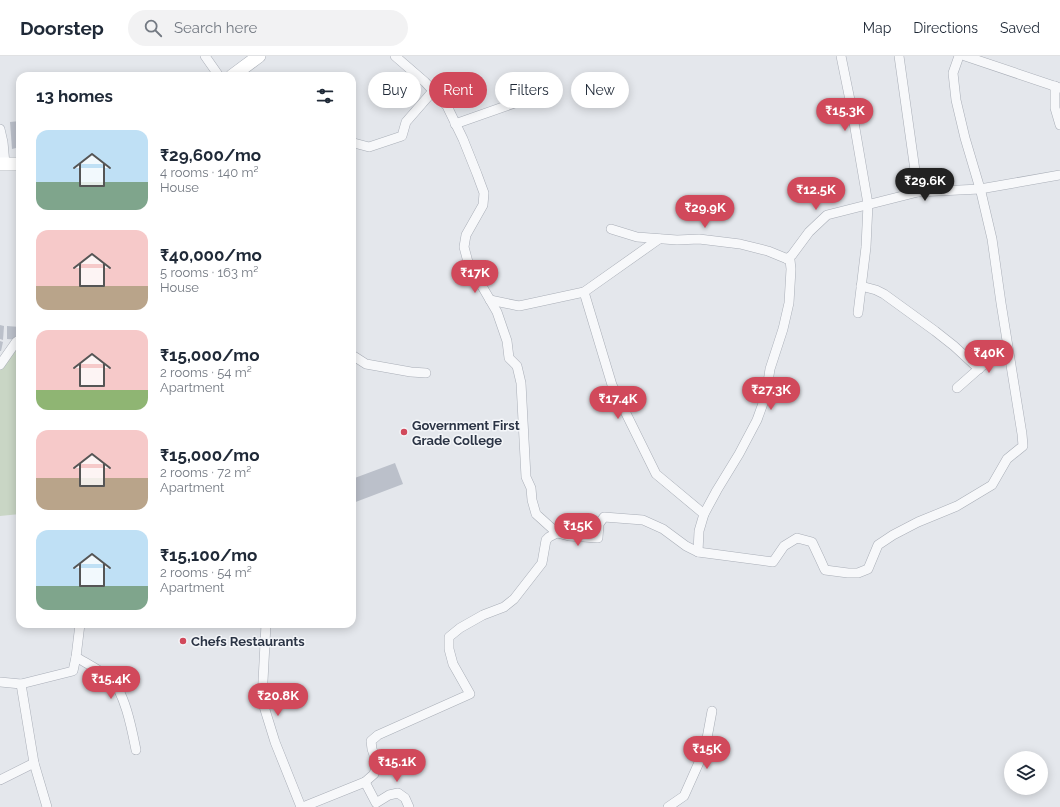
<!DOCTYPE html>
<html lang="en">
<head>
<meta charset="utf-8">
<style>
	body { margin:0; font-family:Raleway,sans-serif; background:#f2f2f3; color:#1f2937; height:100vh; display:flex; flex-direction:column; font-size:15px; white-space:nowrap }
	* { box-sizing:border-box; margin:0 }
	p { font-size:13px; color:#747a83 }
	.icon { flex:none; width:22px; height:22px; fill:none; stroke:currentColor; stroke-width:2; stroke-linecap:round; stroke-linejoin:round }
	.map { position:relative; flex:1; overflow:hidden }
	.side { position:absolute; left:16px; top:16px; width:340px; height:556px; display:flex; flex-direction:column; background:#fff; border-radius:12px; box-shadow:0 2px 10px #0003 }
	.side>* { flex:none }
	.banner { position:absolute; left:368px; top:16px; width:380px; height:36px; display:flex; gap:8px }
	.fabs { position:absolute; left:1004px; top:695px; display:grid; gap:8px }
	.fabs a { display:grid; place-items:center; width:44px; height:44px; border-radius:50%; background:#fff; box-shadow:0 2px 10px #0003; font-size:20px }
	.price { position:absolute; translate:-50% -34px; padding:0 9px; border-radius:14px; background:#d1495b; color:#fff; font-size:13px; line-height:26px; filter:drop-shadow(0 1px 2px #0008) }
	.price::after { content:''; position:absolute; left:50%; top:24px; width:12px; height:9px; margin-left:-6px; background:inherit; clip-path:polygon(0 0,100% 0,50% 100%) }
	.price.current { background:#222; color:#fff }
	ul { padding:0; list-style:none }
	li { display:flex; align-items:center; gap:12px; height:100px; padding:0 20px }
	li span { display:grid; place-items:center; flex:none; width:112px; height:80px; border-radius:12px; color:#555 }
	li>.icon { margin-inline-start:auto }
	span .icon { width:48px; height:48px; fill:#fffc; stroke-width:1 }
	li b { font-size:17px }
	h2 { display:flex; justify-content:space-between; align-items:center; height:48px; padding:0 20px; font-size:17px }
	.chip { padding:0 14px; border-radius:18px; background:#fff; box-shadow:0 2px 10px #0003; font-size:14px; line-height:36px }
	.chip.current { background:#d1495b; color:#fff }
	header { display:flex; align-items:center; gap:24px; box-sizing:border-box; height:56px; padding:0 20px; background:#fff; border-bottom:1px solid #e0e1e3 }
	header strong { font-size:19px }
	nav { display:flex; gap:22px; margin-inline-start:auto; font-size:14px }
	.search { width:280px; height:36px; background:#f2f2f3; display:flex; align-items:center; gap:10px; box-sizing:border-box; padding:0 14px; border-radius:22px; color:#747a83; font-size:15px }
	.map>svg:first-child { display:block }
	.green { fill:#c9d6c5 }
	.building { fill:#bbc0ca }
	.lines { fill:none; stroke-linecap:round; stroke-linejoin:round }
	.minor-casing { stroke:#a9aeb7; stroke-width:10 }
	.secondary-casing { stroke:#a9aeb7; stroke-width:14 }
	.minor { stroke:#f7f8fa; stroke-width:9 }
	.secondary { stroke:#fff; stroke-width:13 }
	.poi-dot { fill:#d1495b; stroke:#f4f6f9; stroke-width:1.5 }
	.labels { text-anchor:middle; stroke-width:3; stroke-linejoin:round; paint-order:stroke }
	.poi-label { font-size:13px; font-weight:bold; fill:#2b3445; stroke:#f4f6f9; text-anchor:start }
</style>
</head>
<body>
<header>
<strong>Doorstep</strong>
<div class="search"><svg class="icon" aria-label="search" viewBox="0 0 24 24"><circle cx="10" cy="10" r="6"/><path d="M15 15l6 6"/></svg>Search here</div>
<nav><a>Map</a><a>Directions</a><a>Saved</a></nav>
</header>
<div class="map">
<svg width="1060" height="751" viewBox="0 0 1060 751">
	<rect width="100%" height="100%" fill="#e4e7ec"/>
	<polygon class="green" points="20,287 20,458 0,460 0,314 16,292"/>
	<g class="building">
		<polygon points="20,65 20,91 12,93 10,66"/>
		<polygon points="0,269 4,270 3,284 0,283"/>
		<polygon points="7,270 20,271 20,284 7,283"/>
		<polygon points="0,285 3,286 1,295 0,295"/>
		<polygon points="395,407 403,428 353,447 352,444 352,423"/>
	</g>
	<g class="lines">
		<defs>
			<g id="minor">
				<polyline points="205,0 219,20"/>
				<polyline points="395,0 425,26 447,50 463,83 477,118 484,137 483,149 466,179 464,191 468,206 497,256 507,285 509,302 517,310 521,327 526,421 531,432 532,444 536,458 557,477"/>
				<polyline points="841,0 851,49 868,148 866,191 858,257"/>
				<polyline points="899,0 918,136"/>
				<polyline points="965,0 1060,32"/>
				<polyline points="1055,30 1055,52 1060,69"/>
				<polyline points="455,68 543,37"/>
				<polyline points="0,73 3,86 5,108"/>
				<polyline points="352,88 354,87 369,91 402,80 406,66 433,35"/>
				<polyline points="611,173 637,181 677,184 699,183 740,188 768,195 790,204 791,213 789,247 783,273 770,313 766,339 757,364 739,398 717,434 704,458 699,475 698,496"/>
				<polyline points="787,203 792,199 809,176 827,159 918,136 980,133 1060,119"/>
				<polyline points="861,230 876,234 884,238 935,275 954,290 979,313"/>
				<polyline points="584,236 612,329 656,418 704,458"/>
				<polyline points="490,244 519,250 584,236 659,183"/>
				<polyline points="352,299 366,308 411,316 426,317"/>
				<polyline points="0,309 16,286 20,283"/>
				<polyline points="957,332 1007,288"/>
				<polyline points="266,568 262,644 275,686 301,751"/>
				<path d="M 76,601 C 86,607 101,615 110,622 C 125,636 132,674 136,694"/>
				<polyline points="0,626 21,628"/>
				<polyline points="34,707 47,751"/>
				<polyline points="0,724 34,707 21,628 73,615 76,601 80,568"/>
				<polyline points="365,726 376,747 389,739 398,737 405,742 409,751"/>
				<polyline points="303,751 365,726 374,718 377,708 372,693 371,685 378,679 470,638 453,608 449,593 449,581 460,572 483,559 504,551 514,543 542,507 546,484 549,481 557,477 569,480 598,482 599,468 604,461 643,464 663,473 686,490 698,496 773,506 784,490 797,482 812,486 820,503 825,514 848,517 858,517 868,513 878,489 893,479 918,466 957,450 992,429 1007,403 1023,390 1022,378 1001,247 992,183 981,136 965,82 956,44 953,17 959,0"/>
				<polyline points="668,751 684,740 705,693 712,655"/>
			</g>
			<g id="secondary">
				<polyline points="232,20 259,0"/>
				<polyline points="0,108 20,108"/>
			</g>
		</defs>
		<use href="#minor" class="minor-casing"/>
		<use href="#secondary" class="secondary-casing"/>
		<use href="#minor" class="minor"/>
		<use href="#secondary" class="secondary"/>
	</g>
	<g class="poi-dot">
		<circle cx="404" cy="376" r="4"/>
		<circle cx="183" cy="585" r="4"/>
	</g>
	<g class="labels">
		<g class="poi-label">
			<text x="412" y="374">Government First<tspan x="412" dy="15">Grade College</tspan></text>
			<text x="191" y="590">Chefs Restaurants</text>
		</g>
	</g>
</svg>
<div class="fabs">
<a><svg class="icon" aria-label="layers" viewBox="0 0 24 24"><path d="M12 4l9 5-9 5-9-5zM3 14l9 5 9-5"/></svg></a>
</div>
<b class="price" style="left:845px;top:76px">₹15.3K</b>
<b class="price current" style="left:925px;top:146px">₹29.6K</b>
<b class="price" style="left:816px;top:155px">₹12.5K</b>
<b class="price" style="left:705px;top:173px">₹29.9K</b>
<b class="price" style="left:475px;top:238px">₹17K</b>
<b class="price" style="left:989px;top:318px">₹40K</b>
<b class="price" style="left:771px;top:355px">₹27.3K</b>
<b class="price" style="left:618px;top:364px">₹17.4K</b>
<b class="price" style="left:578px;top:491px">₹15K</b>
<b class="price" style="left:111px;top:644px">₹15.4K</b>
<b class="price" style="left:278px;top:661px">₹20.8K</b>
<b class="price" style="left:707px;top:714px">₹15K</b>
<b class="price" style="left:397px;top:727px">₹15.1K</b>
<div class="banner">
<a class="chip">Buy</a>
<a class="chip current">Rent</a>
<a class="chip">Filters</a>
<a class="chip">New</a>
</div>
<section class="side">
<h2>13 homes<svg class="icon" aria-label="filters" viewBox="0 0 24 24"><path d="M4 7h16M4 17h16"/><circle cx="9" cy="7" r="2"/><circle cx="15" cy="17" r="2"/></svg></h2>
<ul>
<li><span style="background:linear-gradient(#bfe0f5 65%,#7fa58c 0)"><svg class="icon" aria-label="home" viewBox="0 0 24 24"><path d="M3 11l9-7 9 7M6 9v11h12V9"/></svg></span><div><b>₹29,600/mo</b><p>4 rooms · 140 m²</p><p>House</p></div></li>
<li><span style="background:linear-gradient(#f6c9c9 70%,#b9a48a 0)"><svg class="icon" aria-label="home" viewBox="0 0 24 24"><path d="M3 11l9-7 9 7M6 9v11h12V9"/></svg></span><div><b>₹40,000/mo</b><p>5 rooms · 163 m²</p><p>House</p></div></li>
<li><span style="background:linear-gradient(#f6c9c9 75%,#8fb573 0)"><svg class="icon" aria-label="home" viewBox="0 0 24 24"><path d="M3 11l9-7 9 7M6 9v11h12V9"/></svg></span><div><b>₹15,000/mo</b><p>2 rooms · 54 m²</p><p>Apartment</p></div></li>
<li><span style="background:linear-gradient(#f6c9c9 60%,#b9a48a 0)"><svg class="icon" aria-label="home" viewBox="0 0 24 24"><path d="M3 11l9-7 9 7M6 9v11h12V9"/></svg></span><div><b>₹15,000/mo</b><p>2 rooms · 72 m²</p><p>Apartment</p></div></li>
<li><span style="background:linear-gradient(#bfe0f5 70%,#7fa58c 0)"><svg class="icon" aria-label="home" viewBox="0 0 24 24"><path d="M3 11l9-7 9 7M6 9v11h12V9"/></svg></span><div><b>₹15,100/mo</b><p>2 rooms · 54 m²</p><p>Apartment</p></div></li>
</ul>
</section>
</div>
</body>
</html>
